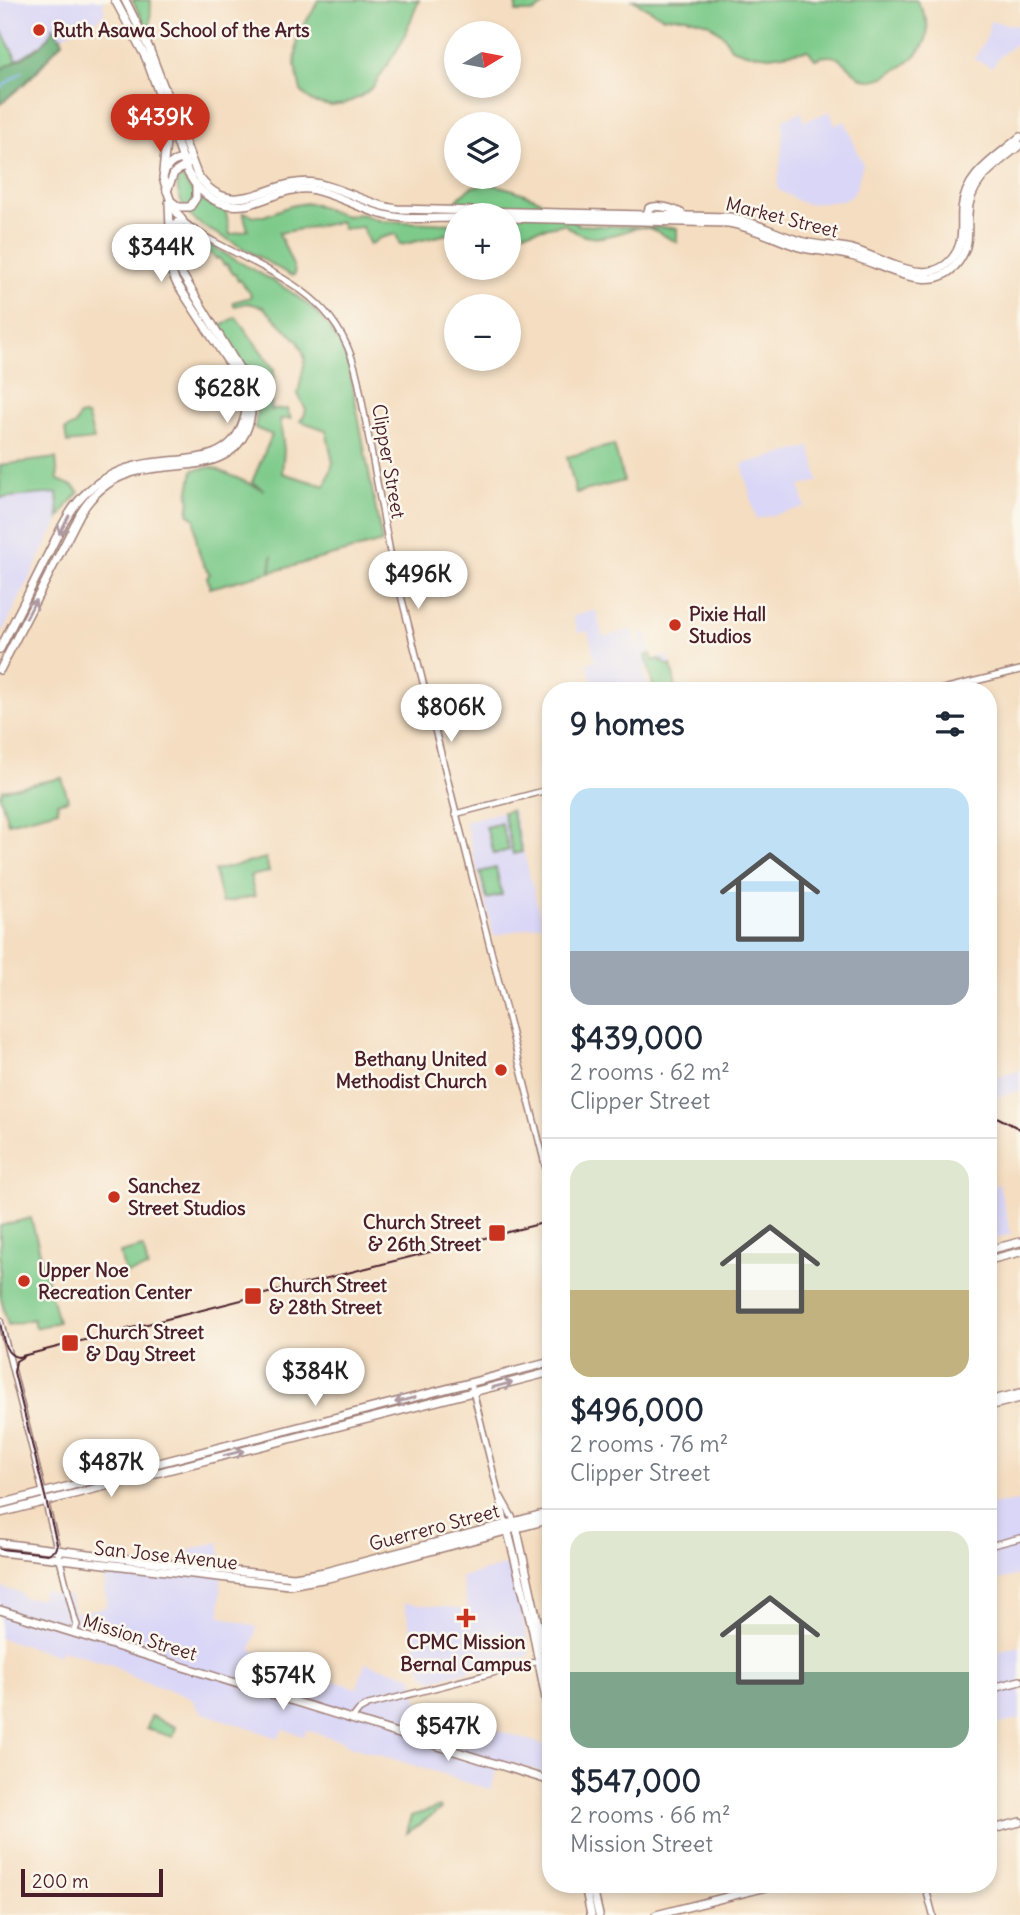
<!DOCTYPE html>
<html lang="en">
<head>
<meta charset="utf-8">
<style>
	body { margin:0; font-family:Delius,sans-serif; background:#f6f6f7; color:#1f2937; height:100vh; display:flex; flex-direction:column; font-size:26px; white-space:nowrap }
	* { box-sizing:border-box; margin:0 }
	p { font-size:23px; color:#747a83 }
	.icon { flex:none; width:38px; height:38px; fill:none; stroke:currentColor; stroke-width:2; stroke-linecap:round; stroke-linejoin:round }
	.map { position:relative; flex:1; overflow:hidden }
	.sheet { position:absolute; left:542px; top:682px; width:455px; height:1211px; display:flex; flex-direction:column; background:#fff; border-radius:28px; box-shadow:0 4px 10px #0003 }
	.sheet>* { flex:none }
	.needle { width:46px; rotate:80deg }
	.buttons { position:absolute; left:444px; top:21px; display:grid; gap:14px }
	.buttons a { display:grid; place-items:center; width:77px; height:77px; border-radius:50%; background:#fff; box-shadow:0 4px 10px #0003; font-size:35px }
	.scale { position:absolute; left:21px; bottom:18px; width:142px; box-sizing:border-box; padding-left:7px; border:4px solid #4a1f2b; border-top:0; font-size:19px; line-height:24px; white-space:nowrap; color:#4a1f2b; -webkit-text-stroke:5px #fbf7ec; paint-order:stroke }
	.price { position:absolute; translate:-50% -60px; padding:0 16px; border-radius:24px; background:#fff; color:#222; font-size:23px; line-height:46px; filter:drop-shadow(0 2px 4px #0008) }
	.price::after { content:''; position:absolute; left:50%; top:42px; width:21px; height:16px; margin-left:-10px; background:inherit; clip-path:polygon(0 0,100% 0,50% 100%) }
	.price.current { background:#c8321e; color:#fff }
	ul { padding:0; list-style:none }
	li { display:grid; align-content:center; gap:14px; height:371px; padding:0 28px }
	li+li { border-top:2px solid #e0e1e3 }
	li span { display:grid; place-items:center; height:217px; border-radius:21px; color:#555 }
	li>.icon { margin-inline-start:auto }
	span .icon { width:126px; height:126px; fill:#fffc; stroke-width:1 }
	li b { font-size:30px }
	h2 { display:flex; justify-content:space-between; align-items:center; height:84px; padding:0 28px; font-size:30px }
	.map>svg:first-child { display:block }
	.built { fill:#d9d6f7 }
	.green { fill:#7dca8a; stroke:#64745a; stroke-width:2 }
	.forest { fill:#66ae76; stroke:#586650; stroke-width:2 }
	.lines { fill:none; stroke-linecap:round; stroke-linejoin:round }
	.stream { stroke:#7db7ee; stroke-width:2 }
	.minor-casing { stroke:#9f7e76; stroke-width:8 }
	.major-casing { stroke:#9f7e76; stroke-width:10 }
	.minor { stroke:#fff; stroke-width:5 }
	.major { stroke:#fff; stroke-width:7 }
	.tram { stroke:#4a1f2b; stroke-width:2 }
	.oneway { stroke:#ae9aa0 }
	.poi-dot { fill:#c8321e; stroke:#fbf7ec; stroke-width:2.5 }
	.labels { text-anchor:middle; stroke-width:5; stroke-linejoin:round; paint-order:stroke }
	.poi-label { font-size:19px; font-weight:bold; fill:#4a1f2b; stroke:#fbf7ec; text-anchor:start }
	.street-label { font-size:19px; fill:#4a1f2b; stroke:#fbf7ec }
</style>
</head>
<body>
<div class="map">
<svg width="1020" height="1915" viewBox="0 0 1020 1915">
	<rect width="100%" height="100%" fill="#fbf7ec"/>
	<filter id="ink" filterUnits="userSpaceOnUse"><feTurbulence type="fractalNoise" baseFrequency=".0143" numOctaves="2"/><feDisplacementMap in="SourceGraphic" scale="14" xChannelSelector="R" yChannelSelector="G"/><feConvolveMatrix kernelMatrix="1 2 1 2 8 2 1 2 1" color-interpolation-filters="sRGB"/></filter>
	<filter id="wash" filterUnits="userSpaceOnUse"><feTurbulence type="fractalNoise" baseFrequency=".00686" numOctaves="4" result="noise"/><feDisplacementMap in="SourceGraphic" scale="28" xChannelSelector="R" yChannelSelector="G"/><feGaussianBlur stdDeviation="1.57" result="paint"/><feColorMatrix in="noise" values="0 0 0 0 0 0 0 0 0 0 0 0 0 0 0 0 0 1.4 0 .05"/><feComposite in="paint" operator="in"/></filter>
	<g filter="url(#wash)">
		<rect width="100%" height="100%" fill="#f4ddc0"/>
		<g class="built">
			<polygon points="0,0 105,0 103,2 105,12 102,16 93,22 38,47 0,70"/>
			<polygon points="990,21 1020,26 1020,40 1000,56 992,67 974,59 987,37"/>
			<polygon points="830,111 835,125 845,121 863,164 855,191 851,196 841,201 807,204 800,202 777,189 782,151 783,119 801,112 805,121"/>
			<polygon points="810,447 819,481 800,486 805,507 756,519 742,464"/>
			<polygon points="57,493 59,519 0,637 0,498"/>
			<polygon points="596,610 603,637 633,629 637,646 642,644 639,634 646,632 652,659 669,655 676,688 654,691 648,667 644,667 642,661 649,691 594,691 587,663 595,660 588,631 578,633 573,616"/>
			<polygon points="513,809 542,924 494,936 465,821"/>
			<polygon points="1020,1070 1020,1091 992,1098 989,1078"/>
			<polygon points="999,1184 1011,1234 989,1240 989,1187"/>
			<polygon points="1020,1501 1020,1575 999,1580 996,1570 989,1572 989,1505"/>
			<polygon points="219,1542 222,1562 220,1616 257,1627 251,1650 281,1659 280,1664 357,1688 365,1663 409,1675 413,1678 420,1707 551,1747 551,1775 500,1760 491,1790 458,1780 447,1775 349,1746 343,1741 306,1730 304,1736 283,1729 278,1738 200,1712 191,1698 132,1677 113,1665 61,1650 60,1656 0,1638 0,1587 21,1593 24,1598 42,1598 41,1590 70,1596 74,1612 81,1612 105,1607 107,1600 104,1590 107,1565 195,1574 189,1550"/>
			<polygon points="512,1564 521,1599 520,1603 530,1653 529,1656 433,1680 425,1675 422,1671 404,1603 468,1609 461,1577"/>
			<polygon points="1020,1646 1020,1719 989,1727 989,1654"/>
		</g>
		<g class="green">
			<polygon points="132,0 151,0 150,33"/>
			<polygon points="318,0 419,0 402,42 373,87 360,97 344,104 331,106 312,102 301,91 295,66 298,33 313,11"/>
			<polygon points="516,0 551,0 534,12 516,12"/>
			<path d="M 633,0 L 916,0 C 938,31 927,52 896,70 C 888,75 880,80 871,80 C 848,80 848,46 815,59 L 808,50 L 770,56 L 746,53 L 731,48 L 724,36 L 708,23 L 686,17 L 663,17 Z"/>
			<path d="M 0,28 L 17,60 L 38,47 L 61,37 C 48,65 23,85 0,104 Z"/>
			<path d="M 179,177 L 182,178 C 195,197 203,203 226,212 L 230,235 L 248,230 L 243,212 L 255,216 L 264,216 L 290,206 L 306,203 L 313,204 L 344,216 L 361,214 L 381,221 L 454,224 L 455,203 L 463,193 L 472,187 L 485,184 L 495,185 L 514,190 L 535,198 L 579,225 L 677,228 L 677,242 C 665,238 655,227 642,227 C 635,228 627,231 620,233 C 596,240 583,240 564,224 L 509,235 L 509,215 L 457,215 L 457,232 L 400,245 L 396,234 L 380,238 L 370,245 L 362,227 L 343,229 L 341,222 L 279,233 L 294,268 L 295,274 L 292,276 C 271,264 250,252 229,240 C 216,233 197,225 188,213 C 181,204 174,186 179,177 Z"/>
			<path d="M 186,234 C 201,238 219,251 234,259 C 285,288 331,307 349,368 L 382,542 L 271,572 L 272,555 L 270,572 L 210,588 L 207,577 L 210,574 C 198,560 195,536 195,519 L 188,513 L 190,500 L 188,496 L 193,470 L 212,467 L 264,490 L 252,482 L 272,435 L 255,428 L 258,402 L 246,368 L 219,327 L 236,317 L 274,369 L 271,410 L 287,409 L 291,419 L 280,419 L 284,450 L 282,473 L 325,486 L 333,463 L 326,430 L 300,421 L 304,416 L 306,410 L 298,394 L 305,360 L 303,352 L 298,341 L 263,307 L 248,303 L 234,306 L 233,302 L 251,297 L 250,293 L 240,280 L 238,281 L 235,274 L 233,274 L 227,264 L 224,265 L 219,258 L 216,259 L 215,256 L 213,256 L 211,253 L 209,253 L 203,247 L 183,253 L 181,249 L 178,250 L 180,237 Z"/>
			<polygon points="79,416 85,415 88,417 94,440 67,443 65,430 75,425"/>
			<polygon points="614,445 624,481 576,493 567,457"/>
			<polygon points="56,458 58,480 73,486 79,492 67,506 59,519 57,493 0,498 0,465"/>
			<polygon points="651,654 653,661 660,659 661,662 664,661 667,666 671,665 676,688 654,691 646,655"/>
			<polygon points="62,778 68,800 57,803 58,810 8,823 0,795 3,790"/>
			<polygon points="511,810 522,852 513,854 503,812"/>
			<polygon points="501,823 509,850 494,854 486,827"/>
			<polygon points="266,858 269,872 250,876 255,896 222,903 214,871"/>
			<polygon points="496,868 502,895 487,899 480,872"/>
			<polygon points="31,1218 58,1322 35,1328 33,1319 8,1325 0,1295 0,1226"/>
			<polygon points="143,1247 148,1268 125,1274 120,1253"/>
			<polygon points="151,1716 176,1727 173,1737 147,1729"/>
			<polygon points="440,1807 441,1809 407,1833 411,1816"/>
		</g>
		<path class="forest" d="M 53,27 L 63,41 L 25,83 L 0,104 L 0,70 C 17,60 48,48 53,27 Z"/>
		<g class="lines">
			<polyline class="stream" points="0,88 22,72"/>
		</g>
	</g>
	<g filter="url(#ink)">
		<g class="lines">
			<defs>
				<g id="minor">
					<path d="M 182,220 C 196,233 214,242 232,251 C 295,284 342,304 358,380 L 390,552 L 551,1188"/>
					<polyline points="935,691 1020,670"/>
					<polyline points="455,814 551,789"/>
					<polyline points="0,1320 75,1620 77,1625 74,1633"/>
					<polyline points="471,1383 506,1524"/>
					<polyline points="501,1497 515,1522"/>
					<polyline points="989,1546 1020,1538"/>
					<polyline points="352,1719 359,1710 368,1705 551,1658"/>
					<polyline points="925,1885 933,1915"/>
				</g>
				<g id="major">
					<path d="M 115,0 L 146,58 L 188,173 C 194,184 203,194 214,200 C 251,218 274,186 309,189 C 332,192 358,208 381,214 C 405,221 432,218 457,218"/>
					<path d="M 125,0 L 149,48 L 197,174 C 232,227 272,175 315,183 C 343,188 368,205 397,209 L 729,217 C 755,221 778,236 804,242 C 820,246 836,245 852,249 C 884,258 934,294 957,251 C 964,237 961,224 962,209 C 965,174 996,158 1020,137"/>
					<polyline points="163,172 166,142 165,118"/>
					<polyline points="167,191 174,173 187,165"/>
					<polyline points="171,201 179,207 190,207 196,198 196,186"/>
					<polyline points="169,203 170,229"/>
					<path d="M 647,215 L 649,208 C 660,204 671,208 681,213"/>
					<path d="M 509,218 L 728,223 C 753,227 775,239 799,247 C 816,252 834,251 851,256 C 886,265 937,302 962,256 C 970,243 967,229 968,215 C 968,181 997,164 1020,145"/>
					<path d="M 182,220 L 172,205 L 163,178 C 165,167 173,158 185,160"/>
					<polyline points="178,234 193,229"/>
					<path d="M 0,649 C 15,619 31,589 46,558 C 58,535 68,509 88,491 C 102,478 121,469 140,465 C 176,456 226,468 242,425 C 248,411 247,396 242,383 L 176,282 C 167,264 159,231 182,220"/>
					<path d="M 0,670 L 80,514 C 91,496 107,481 128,474 C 169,459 233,478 249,423 C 253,409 252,395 247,381 L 174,261 L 173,242 L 182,220"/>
					<polyline points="989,1250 1020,1242"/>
					<polyline points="989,1260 1020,1252"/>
					<polyline points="989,1401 1020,1393"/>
					<polyline points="989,1406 1020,1398"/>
					<polyline points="0,1504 551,1362"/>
					<polyline points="0,1513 551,1372"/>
					<polyline points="516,1526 551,1683"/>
					<polyline points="507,1528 533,1631 551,1725"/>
					<polyline points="0,1543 193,1567 294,1577 325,1572 551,1512"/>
					<polyline points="0,1552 289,1585 328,1578 551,1519"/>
					<polyline points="0,1610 551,1781"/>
					<polyline points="989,1689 1020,1681"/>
					<polyline points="989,1830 1020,1822"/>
					<polyline points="585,1885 591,1915"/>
					<polyline points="592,1885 599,1915"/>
					<polyline points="656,1915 774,1885"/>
				</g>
			</defs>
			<use href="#minor" class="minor-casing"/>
			<use href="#major" class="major-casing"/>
			<use href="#minor" class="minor"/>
			<use href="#major" class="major"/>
			<g class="tram">
				<polyline points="989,1113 1020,1129"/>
				<path d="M 0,1322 C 3,1335 3,1355 18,1357 L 551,1221"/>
				<polyline points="0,1549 48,1554 55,1550 57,1544 14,1372 16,1361 26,1355"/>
			</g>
		</g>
		<defs><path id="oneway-shaft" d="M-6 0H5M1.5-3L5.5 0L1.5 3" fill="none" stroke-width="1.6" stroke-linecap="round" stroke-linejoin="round" transform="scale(1.75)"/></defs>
		<g class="oneway">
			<use href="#oneway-shaft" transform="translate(64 525) rotate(118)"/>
			<use href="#oneway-shaft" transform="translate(31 609) rotate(-63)"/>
			<use href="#oneway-shaft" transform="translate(502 1385) rotate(-14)"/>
			<use href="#oneway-shaft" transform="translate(405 1400) rotate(166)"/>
			<use href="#oneway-shaft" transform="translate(234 1453) rotate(-14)"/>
		</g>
	</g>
	<g class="poi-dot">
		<circle cx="39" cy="30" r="7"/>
		<circle cx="675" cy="625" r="7"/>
		<circle cx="501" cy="1070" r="7"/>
		<circle cx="114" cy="1197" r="7"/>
		<rect x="488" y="1224" width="18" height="18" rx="3.5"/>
		<circle cx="24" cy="1281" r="7"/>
		<rect x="244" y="1287" width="18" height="18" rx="3.5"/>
		<rect x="61" y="1334" width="18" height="18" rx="3.5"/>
		<path d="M462.5 1607.5h7v7h7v7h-7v7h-7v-7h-7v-7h7z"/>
	</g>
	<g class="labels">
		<g class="poi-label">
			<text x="53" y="37">Ruth Asawa School of the Arts</text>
			<text x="689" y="621">Pixie Hall<tspan x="689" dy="22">Studios</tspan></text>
			<text x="487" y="1066" text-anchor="end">Bethany United<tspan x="487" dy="22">Methodist Church</tspan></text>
			<text x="128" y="1193">Sanchez<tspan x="128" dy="22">Street Studios</tspan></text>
			<text x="481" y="1229" text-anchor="end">Church Street<tspan x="481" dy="22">&amp; 26th Street</tspan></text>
			<text x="38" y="1277">Upper Noe<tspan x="38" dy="22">Recreation Center</tspan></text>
			<text x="269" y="1292">Church Street<tspan x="269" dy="22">&amp; 28th Street</tspan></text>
			<text x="86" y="1339">Church Street<tspan x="86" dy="22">&amp; Day Street</tspan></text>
			<text x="466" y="1649" text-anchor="middle">CPMC Mission<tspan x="466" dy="22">Bernal Campus</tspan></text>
		</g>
		<g class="street-label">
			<text transform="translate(782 217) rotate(14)" y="7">Market Street</text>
			<text transform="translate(389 461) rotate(80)" y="7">Clipper Street</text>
			<text transform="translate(434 1527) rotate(-15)" y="7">Guerrero Street</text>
			<text transform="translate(166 1555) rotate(6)" y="7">San Jose Avenue</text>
			<text transform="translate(140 1637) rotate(17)" y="7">Mission Street</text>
		</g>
	</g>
</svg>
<div class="buttons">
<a><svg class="needle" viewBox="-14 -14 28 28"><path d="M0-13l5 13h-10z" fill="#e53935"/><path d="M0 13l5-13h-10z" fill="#747a83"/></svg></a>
<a><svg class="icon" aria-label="layers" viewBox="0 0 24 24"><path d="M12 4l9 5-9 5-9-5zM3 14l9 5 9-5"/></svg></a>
<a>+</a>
<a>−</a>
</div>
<div class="scale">200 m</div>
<b class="price current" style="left:160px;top:154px">$439K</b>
<b class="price" style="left:161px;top:284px">$344K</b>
<b class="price" style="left:227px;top:425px">$628K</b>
<b class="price" style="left:418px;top:611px">$496K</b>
<b class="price" style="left:451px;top:744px">$806K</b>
<b class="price" style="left:315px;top:1408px">$384K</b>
<b class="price" style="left:111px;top:1499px">$487K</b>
<b class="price" style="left:283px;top:1712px">$574K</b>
<b class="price" style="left:448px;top:1763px">$547K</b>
<section class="sheet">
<h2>9 homes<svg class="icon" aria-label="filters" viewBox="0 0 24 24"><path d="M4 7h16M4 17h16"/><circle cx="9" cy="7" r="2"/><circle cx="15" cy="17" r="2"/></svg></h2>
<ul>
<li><span style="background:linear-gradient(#bfe0f5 75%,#9aa5b1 0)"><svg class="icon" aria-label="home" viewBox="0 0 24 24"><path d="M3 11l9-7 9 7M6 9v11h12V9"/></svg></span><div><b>$439,000</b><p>2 rooms · 62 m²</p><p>Clipper Street</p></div></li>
<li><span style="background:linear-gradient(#dfe7d0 60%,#c2b280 0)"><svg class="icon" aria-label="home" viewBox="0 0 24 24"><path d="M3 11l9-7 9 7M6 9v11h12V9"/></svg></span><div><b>$496,000</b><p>2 rooms · 76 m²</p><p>Clipper Street</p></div></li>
<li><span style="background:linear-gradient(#dfe7d0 65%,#7fa58c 0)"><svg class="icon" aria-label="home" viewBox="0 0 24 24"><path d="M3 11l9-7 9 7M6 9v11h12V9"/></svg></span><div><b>$547,000</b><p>2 rooms · 66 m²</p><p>Mission Street</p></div></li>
</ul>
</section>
</div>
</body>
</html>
